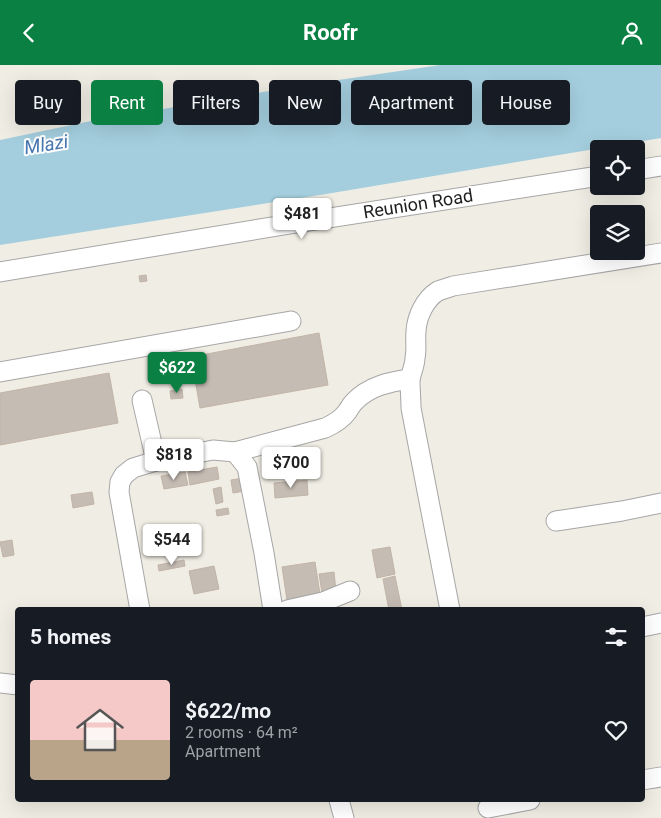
<!DOCTYPE html>
<html lang="en">
<head>
<meta charset="utf-8">
<style>
	body { margin:0; font-family:Roboto,sans-serif; background:#20242c; color:#f1f3f6; height:100vh; display:flex; flex-direction:column; font-size:19px; white-space:nowrap }
	* { box-sizing:border-box; margin:0 }
	p { font-size:16px; color:#9ea1a6 }
	.icon { flex:none; width:28px; height:28px; fill:none; stroke:currentColor; stroke-width:2; stroke-linecap:round; stroke-linejoin:round }
	.map { position:relative; flex:1; overflow:hidden }
	.details { position:absolute; left:15px; top:542px; width:630px; height:195px; display:flex; flex-direction:column; background:#171b24; border-radius:5px; box-shadow:0 5px 20px #0002 }
	.details>* { flex:none }
	.hud { position:absolute; left:15px; top:15px; width:631px; height:45px; display:flex; gap:10px }
	.tools { position:absolute; left:590px; top:75px; display:grid; gap:10px }
	.tools a { display:grid; place-items:center; width:55px; height:55px; border-radius:5px; background:#171b24; box-shadow:0 5px 20px #0002; font-size:25px }
	.price { position:absolute; translate:-50% -42px; padding:0 11px; border-radius:5px; background:#fff; color:#222; font-size:16px; line-height:32px; filter:drop-shadow(0 1px 2px #0008) }
	.price::after { content:''; position:absolute; left:50%; top:30px; width:15px; height:11px; margin-left:-8px; background:inherit; clip-path:polygon(0 0,100% 0,50% 100%) }
	.price.selected { background:#0b8043; color:#fff }
	ul { padding:0; list-style:none }
	li { display:flex; align-items:center; gap:15px; height:125px; padding:0 15px }
	li span { display:grid; place-items:center; flex:none; width:140px; height:100px; border-radius:5px; color:#555 }
	li>.icon { margin-inline-start:auto }
	span .icon { width:60px; height:60px; fill:#fffc; stroke-width:1 }
	li b { font-size:21px }
	h2 { display:flex; justify-content:space-between; align-items:center; height:60px; padding:0 15px; font-size:21px }
	.pill { padding:0 18px; border-radius:5px; background:#171b24; box-shadow:0 5px 20px #0002; font-size:18px; line-height:45px }
	.pill.selected { background:#0b8043; color:#fff }
	header { display:flex; justify-content:space-between; align-items:center; height:65px; padding:0 15px; background:#0b8043; color:#fff; font-size:22px; font-weight:700 }
	.map>svg:first-child { display:block }
	.water { fill:#a4cede }
	.building { fill:#c5bcb4; stroke:#c2b4a6 }
	.lines { fill:none; stroke-linecap:round; stroke-linejoin:round }
	.minor-casing { stroke:#a6a6a6; stroke-width:21 }
	.minor { stroke:#fff; stroke-width:19 }
	.labels { text-anchor:middle; stroke-width:4; stroke-linejoin:round; paint-order:stroke }
	.street-label { font-size:18px; fill:#1f1f1f; stroke:#fff }
	.water-label { font-size:19px; font-style:italic; fill:#4877b1; stroke:#fff }
</style>
</head>
<body>
<header><svg class="icon" aria-label="back" viewBox="0 0 24 24"><path d="M15 5l-7 7 7 7"/></svg>Roofr<svg class="icon" aria-label="person" viewBox="0 0 24 24"><circle cx="12" cy="8" r="4"/><path d="M4 21q1-7 8-7t8 7"/></svg></header>
<div class="map">
<svg width="661" height="753" viewBox="0 0 661 753">
	<rect width="100%" height="100%" fill="#f0ede4"/>
	<polygon class="water" points="440,0 661,0 661,73 326,129 0,180 0,75 86,57 305,20"/>
	<g class="building">
		<polygon points="146,210 147,216 140,217 139,211"/>
		<polygon points="319,268 328,320 200,343 191,292"/>
		<polygon points="109,308 118,358 0,380 0,328"/>
		<polygon points="182,324 183,333 171,334 170,326"/>
		<polygon points="316,384 319,395 294,400 292,389"/>
		<polygon points="217,402 219,414 190,420 188,407"/>
		<polygon points="185,407 188,420 164,424 161,411"/>
		<polygon points="243,413 245,426 233,428 231,415"/>
		<polygon points="307,415 308,430 275,433 274,418"/>
		<polygon points="221,422 223,437 216,439 213,424"/>
		<polygon points="92,427 94,439 73,443 71,430"/>
		<polygon points="228,443 229,449 217,451 216,445"/>
		<polygon points="12,475 14,490 3,492 0,477"/>
		<polygon points="390,482 395,509 377,513 372,485"/>
		<polygon points="184,495 185,501 159,506 158,500"/>
		<polygon points="315,497 320,529 287,535 282,502"/>
		<polygon points="214,501 219,524 194,529 189,506"/>
		<polygon points="334,507 336,526 322,528 319,509"/>
		<polygon points="395,511 402,545 389,545 383,514"/>
	</g>
	<g class="lines">
		<defs>
			<g id="minor">
				<polyline points="636,105 661,101"/>
				<polyline points="0,207 284,160 599,111"/>
				<polyline points="0,307 291,256"/>
				<polyline points="142,335 156,396"/>
				<polyline points="235,387 247,402 264,488 273,545"/>
				<polyline points="556,456 622,446 661,438"/>
				<path d="M 140,545 L 119,427 L 120,417 L 124,410 L 133,403 L 156,396 L 213,385 L 235,387 L 325,363 C 334,359 341,355 347,347 C 349,344 351,340 354,337 C 369,321 389,317 410,314"/>
				<polyline points="287,545 323,537 350,526"/>
				<path d="M 450,545 L 411,343 C 411,334 410,324 410,315 C 411,308 415,300 415,293 C 417,284 415,275 416,266 C 417,251 425,234 438,226 C 442,224 448,223 453,221 L 661,188"/>
				<polyline points="642,562 661,558"/>
				<polyline points="0,618 18,620"/>
				<polyline points="642,715 661,712"/>
				<polyline points="339,735 344,753"/>
				<polyline points="488,743 530,735"/>
			</g>
		</defs>
		<use href="#minor" class="minor-casing"/>
		<use href="#minor" class="minor"/>
	</g>
	<g class="labels">
		<g class="street-label">
			<text transform="translate(418 139) rotate(-9)" y="6">Reunion Road</text>
		</g>
		<g class="water-label">
			<text transform="translate(46 79) rotate(-9)" y="7">Mlazi</text>
		</g>
	</g>
</svg>
<div class="tools">
<a><svg class="icon" aria-label="locate" viewBox="0 0 24 24"><circle cx="12" cy="12" r="6"/><path d="M12 2v4M12 18v4M2 12h4M18 12h4"/></svg></a>
<a><svg class="icon" aria-label="layers" viewBox="0 0 24 24"><path d="M12 4l9 5-9 5-9-5zM3 14l9 5 9-5"/></svg></a>
</div>
<b class="price" style="left:302px;top:175px">$481</b>
<b class="price selected" style="left:177px;top:329px">$622</b>
<b class="price" style="left:174px;top:416px">$818</b>
<b class="price" style="left:291px;top:424px">$700</b>
<b class="price" style="left:172px;top:501px">$544</b>
<div class="hud">
<a class="pill">Buy</a>
<a class="pill selected">Rent</a>
<a class="pill">Filters</a>
<a class="pill">New</a>
<a class="pill">Apartment</a>
<a class="pill">House</a>
</div>
<section class="details">
<h2>5 homes<svg class="icon" aria-label="filters" viewBox="0 0 24 24"><path d="M4 7h16M4 17h16"/><circle cx="9" cy="7" r="2"/><circle cx="15" cy="17" r="2"/></svg></h2>
<ul>
<li><span style="background:linear-gradient(#f6c9c9 60%,#b9a48a 0)"><svg class="icon" aria-label="home" viewBox="0 0 24 24"><path d="M3 11l9-7 9 7M6 9v11h12V9"/></svg></span><div><b>$622/mo</b><p>2 rooms · 64 m²</p><p>Apartment</p></div><svg class="icon" aria-label="heart" viewBox="0 0 24 24"><path d="M12 20l-8-8c-3-5 5-10 8-4 3-6 11-1 8 4z"/></svg></li>
</ul>
</section>
</div>
</body>
</html>
